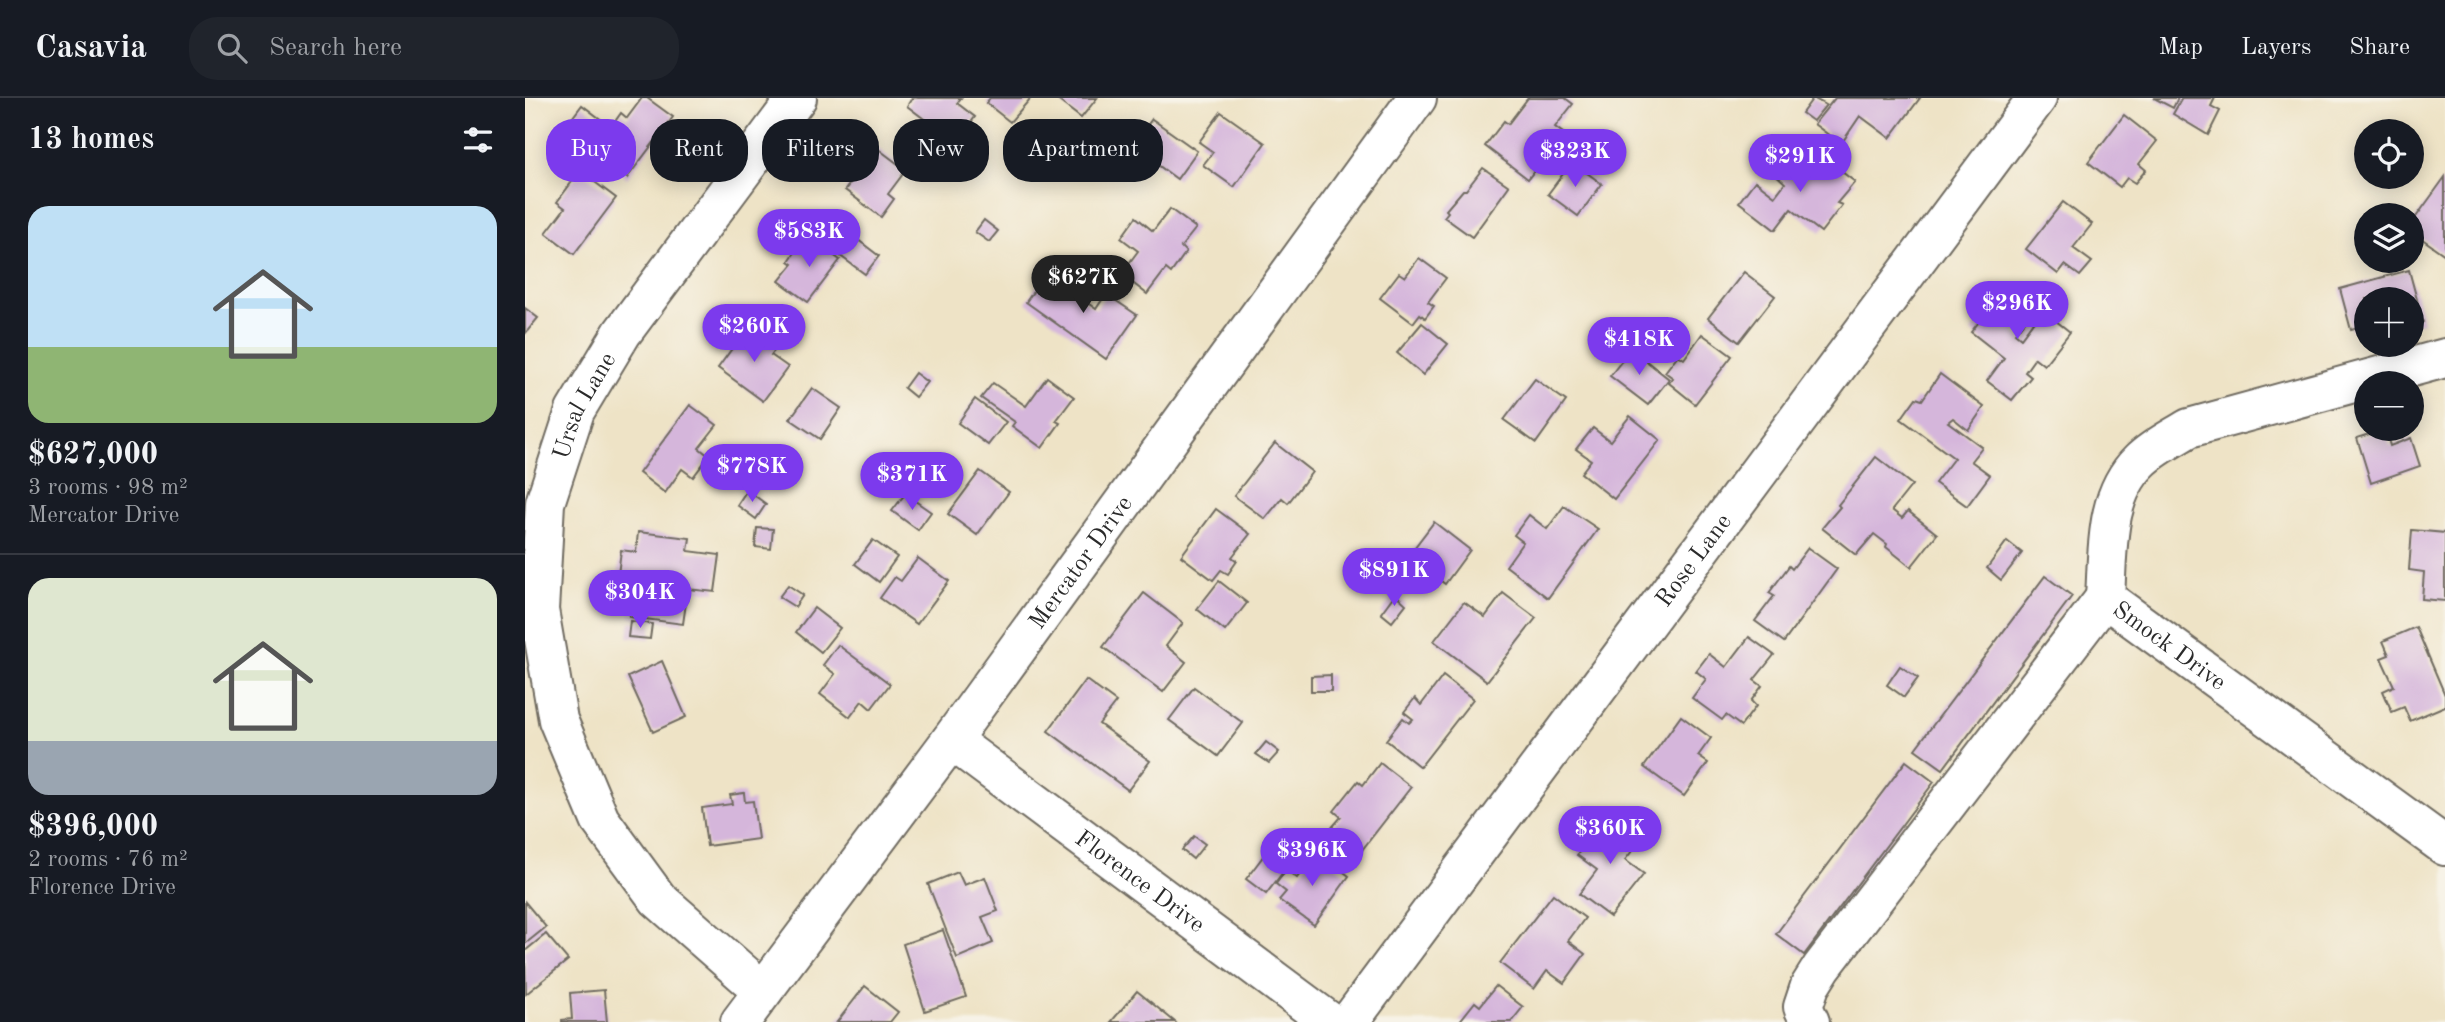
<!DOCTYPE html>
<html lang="en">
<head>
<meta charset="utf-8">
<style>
	body { margin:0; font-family:"Old Standard TT",serif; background:#20242c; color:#f1f3f6; height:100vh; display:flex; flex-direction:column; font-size:26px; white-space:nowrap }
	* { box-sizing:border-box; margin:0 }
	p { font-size:23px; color:#9ea1a6 }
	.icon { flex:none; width:38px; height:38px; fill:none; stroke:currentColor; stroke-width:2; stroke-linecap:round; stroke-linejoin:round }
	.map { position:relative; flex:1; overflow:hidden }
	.side { display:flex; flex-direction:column; background:#171b24; width:525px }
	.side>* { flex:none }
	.guide { position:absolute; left:21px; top:21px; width:665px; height:63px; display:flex; gap:14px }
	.controls { position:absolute; left:1829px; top:21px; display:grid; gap:14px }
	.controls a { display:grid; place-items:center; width:70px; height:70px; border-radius:50%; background:#171b24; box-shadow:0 4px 18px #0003; font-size:35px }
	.price { position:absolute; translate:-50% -60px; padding:0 16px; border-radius:24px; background:#7c3aed; color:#fff; font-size:23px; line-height:46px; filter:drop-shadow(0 2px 4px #0008) }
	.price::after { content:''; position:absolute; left:50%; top:42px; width:21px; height:16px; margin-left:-10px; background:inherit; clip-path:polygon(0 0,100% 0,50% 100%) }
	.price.on { background:#222; color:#fff }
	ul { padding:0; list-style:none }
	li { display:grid; align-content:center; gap:14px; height:371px; padding:0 28px }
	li+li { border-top:2px solid #363941 }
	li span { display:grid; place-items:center; height:217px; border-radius:21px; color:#555 }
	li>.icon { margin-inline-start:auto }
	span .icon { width:126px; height:126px; fill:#fffc; stroke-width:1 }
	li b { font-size:30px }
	h2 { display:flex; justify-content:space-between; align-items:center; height:84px; padding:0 28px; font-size:30px }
	.tag { padding:0 24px; border-radius:28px; background:#171b24; box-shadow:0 4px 18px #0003; font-size:24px; line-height:63px }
	.tag.on { background:#7c3aed; color:#fff }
	header { display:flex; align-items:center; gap:42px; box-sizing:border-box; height:98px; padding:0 35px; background:#171b24; border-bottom:2px solid #363941 }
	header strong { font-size:33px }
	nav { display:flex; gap:38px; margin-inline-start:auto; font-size:24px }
	.search { width:490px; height:63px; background:#20242c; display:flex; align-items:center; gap:18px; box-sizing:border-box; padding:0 24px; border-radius:28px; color:#9ea1a6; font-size:26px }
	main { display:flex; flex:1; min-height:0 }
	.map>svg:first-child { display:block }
	.building { fill:#d5b6db }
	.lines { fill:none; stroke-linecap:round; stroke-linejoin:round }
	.minor-casing { stroke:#6f6b61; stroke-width:42 }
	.minor { stroke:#fff; stroke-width:38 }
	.labels { text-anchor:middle; stroke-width:7; stroke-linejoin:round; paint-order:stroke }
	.street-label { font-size:24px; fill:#2b2b2b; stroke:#f7f3e8 }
</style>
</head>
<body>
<header>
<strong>Casavia</strong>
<div class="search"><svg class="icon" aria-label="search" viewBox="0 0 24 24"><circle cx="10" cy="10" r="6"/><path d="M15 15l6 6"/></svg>Search here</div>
<nav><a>Map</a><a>Layers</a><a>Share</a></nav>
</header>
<main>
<section class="side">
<h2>13 homes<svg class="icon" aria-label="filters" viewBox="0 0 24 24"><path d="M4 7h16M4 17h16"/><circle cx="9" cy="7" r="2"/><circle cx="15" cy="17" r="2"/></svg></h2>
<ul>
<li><span style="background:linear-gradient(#bfe0f5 65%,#8fb573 0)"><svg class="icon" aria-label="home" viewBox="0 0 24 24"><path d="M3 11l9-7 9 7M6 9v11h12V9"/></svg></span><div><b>$627,000</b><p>3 rooms · 98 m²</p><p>Mercator Drive</p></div></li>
<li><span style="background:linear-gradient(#dfe7d0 75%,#9aa5b1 0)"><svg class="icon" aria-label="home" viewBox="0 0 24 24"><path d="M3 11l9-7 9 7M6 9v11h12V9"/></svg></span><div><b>$396,000</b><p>2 rooms · 76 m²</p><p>Florence Drive</p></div></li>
</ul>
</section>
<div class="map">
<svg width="1920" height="924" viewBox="0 0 1920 924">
	<rect width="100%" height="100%" fill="#f7f3e8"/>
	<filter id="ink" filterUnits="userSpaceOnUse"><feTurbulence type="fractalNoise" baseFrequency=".0143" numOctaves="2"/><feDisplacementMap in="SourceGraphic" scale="14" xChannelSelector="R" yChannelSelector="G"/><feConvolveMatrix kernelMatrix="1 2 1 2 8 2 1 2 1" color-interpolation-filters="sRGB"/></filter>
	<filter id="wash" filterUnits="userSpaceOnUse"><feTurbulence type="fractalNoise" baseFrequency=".00686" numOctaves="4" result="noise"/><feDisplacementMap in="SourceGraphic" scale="28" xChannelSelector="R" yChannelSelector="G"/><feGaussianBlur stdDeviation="1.57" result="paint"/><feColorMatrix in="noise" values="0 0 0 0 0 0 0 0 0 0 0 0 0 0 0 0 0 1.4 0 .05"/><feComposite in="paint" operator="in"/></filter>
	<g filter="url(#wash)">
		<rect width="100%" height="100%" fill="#eee3c6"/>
		<g id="blocks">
			<g class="building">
				<polygon points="117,0 122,0 148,19 102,80 38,32 57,7 86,29 96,15 102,20"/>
				<polygon points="387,0 436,0 432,5 450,19 434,40 413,25 410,29 382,8"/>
				<polygon points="465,0 506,0 485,24 461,5"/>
				<polygon points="530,0 572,0 556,20"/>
				<polygon points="1003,0 1040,0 1048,6 1030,29 1038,35 1003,81 960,48 979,23 983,26"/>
				<polygon points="1288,0 1301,7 1288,23 1277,15"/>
				<polygon points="1310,0 1395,0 1365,40 1335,18 1316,46 1289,26"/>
				<polygon points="1629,0 1653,0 1648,10"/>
				<polygon points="1657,0 1690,0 1686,8 1695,13 1683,37 1648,16"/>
				<polygon points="696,14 740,45 709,89 678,67 688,54 674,44"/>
				<polygon points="1599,17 1632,43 1614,66 1621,72 1610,85 1602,80 1595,89 1563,64"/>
				<polygon points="627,21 672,53 652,81 607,48"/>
				<polygon points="352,50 381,72 363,96 369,101 356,119 320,92"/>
				<polygon points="1268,53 1292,72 1300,61 1330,84 1312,105 1317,107 1296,134 1266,111 1250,132 1214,104 1230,83 1250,98 1260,85 1250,76"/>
				<polygon points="1047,64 1077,86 1053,118 1023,96"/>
				<polygon points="958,70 984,88 947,139 919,119 923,114 921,112 938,92 941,92"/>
				<polygon points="55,73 91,100 49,156 21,135 40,110 32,104"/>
				<polygon points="1920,79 1920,157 1886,133 1886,126"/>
				<polygon points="1538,104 1567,126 1548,150 1567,164 1555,178 1540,167 1533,176 1501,151"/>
				<polygon points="645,111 671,130 656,149 661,154 646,175 641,171 622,196 596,176 613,153 596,140 611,119 628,133"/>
				<polygon points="459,122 473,133 464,144 450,134"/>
				<polygon points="328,138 354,158 340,176 314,157"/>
				<polygon points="280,140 284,143 286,141 315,162 283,204 254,183 268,166 264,163"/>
				<polygon points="894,160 921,180 903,204 909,208 900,220 895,216 888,225 855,200 874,175 880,179"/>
				<polygon points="1884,172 1898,224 1886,227 1886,201 1841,201 1841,228 1826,232 1815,191"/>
				<polygon points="1219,174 1250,198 1214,244 1183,220"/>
				<polygon points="521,175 571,211 581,196 612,217 581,261 501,204"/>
				<polygon points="1480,191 1508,212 1490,235 1496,240 1517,212 1545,234 1519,267 1510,260 1500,274 1506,279 1487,302 1462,283 1479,260 1446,234"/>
				<polygon points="0,210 13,220 0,236"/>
				<polygon points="897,225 923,246 898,277 872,255"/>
				<polygon points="224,227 253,248 246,257 263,269 238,303 193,270"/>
				<polygon points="1177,236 1207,258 1170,306 1144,285 1148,280 1140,274 1153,257 1159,261"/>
				<polygon points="1106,251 1144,281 1123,307 1085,278"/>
				<polygon points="390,275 402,284 390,299 379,290"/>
				<polygon points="1415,276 1459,309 1443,332 1428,320 1423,324 1457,349 1446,363 1465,377 1442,408 1410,385 1429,360 1376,321 1391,300 1397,302"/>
				<polygon points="522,279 549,299 531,323 535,325 517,350 487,328 490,324 456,300 468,285 501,308"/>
				<polygon points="1010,281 1041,303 1011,345 979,322"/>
				<polygon points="287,290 316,310 295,341 265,321"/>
				<polygon points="450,301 481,324 463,347 433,325"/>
				<polygon points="165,307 192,327 174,350 184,358 168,379 157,371 140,395 114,375"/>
				<polygon points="1105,318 1135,342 1089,401 1056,375 1066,362 1051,351 1068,330 1085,343"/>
				<polygon points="1860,331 1865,348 1886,340 1895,368 1846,385 1832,340"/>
				<polygon points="750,345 787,374 763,405 757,400 740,421 709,398"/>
				<polygon points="1351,359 1387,387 1367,412 1377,420 1383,413 1412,436 1386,469 1361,449 1362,446 1349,436 1331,457 1297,430 1315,409 1313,407"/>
				<polygon points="455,373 484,394 452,437 423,416"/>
				<polygon points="222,392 241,406 231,421 212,407"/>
				<polygon points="380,396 406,414 393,432 367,413"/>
				<polygon points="1039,408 1073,431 1023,500 981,468 998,444 989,437 1004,417 1022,431"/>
				<polygon points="691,411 725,436 707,459 712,463 703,476 696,472 688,482 656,458"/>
				<polygon points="909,424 945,452 920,486 883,458"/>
				<polygon points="232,430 248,431 246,451 230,449"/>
				<polygon points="1887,432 1920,435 1920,503 1897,501 1899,474 1884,472"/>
				<polygon points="113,434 165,440 163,453 195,457 190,494 163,491 158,526 104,519 109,487 92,485 96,452 111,454"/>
				<polygon points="348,442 372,459 354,484 330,466"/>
				<polygon points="1482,443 1497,455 1476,482 1462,470"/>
				<polygon points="1283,450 1312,471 1259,544 1230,523 1249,498 1244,495 1264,468 1267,471"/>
				<polygon points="393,460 424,483 392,526 355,500 370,479 376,483"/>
				<polygon points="1520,478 1547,498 1418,671 1390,651"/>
				<polygon points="694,483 722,505 700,533 672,511"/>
				<polygon points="263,487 278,497 270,509 254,499"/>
				<polygon points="619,495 658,525 641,548 661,564 638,594 578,549"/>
				<polygon points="978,495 1011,520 962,583 909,543 939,504 960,519"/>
				<polygon points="870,496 881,506 867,524 856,515"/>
				<polygon points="289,510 315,530 296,554 271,534"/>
				<polygon points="105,523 127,526 125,541 103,539"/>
				<polygon points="1891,529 1920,597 1920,608 1885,623 1879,609 1867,614 1858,593 1869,588 1856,560 1864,557 1858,543"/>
				<polygon points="1224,539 1249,557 1229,582 1237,588 1226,603 1231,608 1216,628 1201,617 1197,622 1167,600 1181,581 1171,573 1184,556 1201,569"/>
				<polygon points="313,547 365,586 346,611 337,603 325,619 295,596 310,576 298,567"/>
				<polygon points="137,563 161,619 128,634 103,579"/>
				<polygon points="1375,568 1393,580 1379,599 1362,587"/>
				<polygon points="806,577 806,593 786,593 786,578"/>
				<polygon points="918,578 948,601 895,669 861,642 878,620 884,625 888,621 879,614 890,600 896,607"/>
				<polygon points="561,582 591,604 574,626 625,663 603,692 523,633"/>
				<polygon points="669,589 718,625 693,658 644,622"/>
				<polygon points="1156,618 1186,640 1173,658 1183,665 1159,698 1119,669"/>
				<polygon points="741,644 754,654 744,665 731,656"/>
				<polygon points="1381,663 1409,684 1279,857 1251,836"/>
				<polygon points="855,665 886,689 833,757 803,734 816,719 809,713 833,683 838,687"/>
				<polygon points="219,695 220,704 228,703 233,741 182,748 177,710 207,706 205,697"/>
				<polygon points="1082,718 1115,743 1100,762 1119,776 1085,819 1054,796 1072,772 1052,757"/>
				<polygon points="669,738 680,746 668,761 657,752"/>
				<polygon points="749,744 769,760 741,796 721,781"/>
				<polygon points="791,753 824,778 789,827 754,802 761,794 751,786 761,772 772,780"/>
				<polygon points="433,774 439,787 460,779 473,813 457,819 468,845 432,860 403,786"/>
				<polygon points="1028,796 1060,820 1043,843 1060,856 1039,885 1022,873 1009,891 975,865"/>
				<polygon points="0,804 21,829 0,846"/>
				<polygon points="418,832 441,899 400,913 378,846"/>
				<polygon points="21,836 43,862 1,896 0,853"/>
				<polygon points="340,888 373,914 365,924 312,924"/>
				<polygon points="971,888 998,909 986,924 934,924 950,904 955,908"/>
				<polygon points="79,892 82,924 37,924 37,922 47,921 45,895"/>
				<polygon points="612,893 650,924 586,924"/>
			</g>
		</g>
	</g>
	<g filter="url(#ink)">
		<use href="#blocks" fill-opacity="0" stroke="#6f6b61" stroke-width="2"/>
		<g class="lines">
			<defs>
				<g id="minor">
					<path id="s1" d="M 1920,260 L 1664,330 C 1648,340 1629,349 1615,363 C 1579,398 1583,454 1580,500 L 1920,748"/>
					<path id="s2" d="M 426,642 L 805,924"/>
					<path id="s3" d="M 238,893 L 133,801 L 75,722 L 33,622 L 14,512 L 20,405 L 50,313 L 97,235 L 272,0"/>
					<path id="s4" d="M 215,924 L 426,642 L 892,0"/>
					<path id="s5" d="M 824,924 L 1512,0"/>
					<polyline points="1285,924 1278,909 1285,888 1297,869 1580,500"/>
				</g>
			</defs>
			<use href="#minor" class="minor-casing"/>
			<use href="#minor" class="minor"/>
		</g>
	</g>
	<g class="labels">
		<g class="street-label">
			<text dy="8" stroke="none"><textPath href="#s3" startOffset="670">Ursal Lane</textPath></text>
			<text dy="8" stroke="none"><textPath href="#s5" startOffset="576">Rose Lane</textPath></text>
			<text dy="8" stroke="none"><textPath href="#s4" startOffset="572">Mercator Drive</textPath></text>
			<text dy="8" stroke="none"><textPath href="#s1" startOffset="550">Smock Drive</textPath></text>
			<text dy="8" stroke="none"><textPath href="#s2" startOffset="236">Florence Drive</textPath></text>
		</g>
	</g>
</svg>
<div class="controls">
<a><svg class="icon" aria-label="locate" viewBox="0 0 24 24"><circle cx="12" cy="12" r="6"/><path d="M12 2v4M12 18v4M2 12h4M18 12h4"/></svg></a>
<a><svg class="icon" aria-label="layers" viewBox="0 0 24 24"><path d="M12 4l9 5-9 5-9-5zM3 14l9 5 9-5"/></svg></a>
<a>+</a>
<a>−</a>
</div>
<b class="price" style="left:1050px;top:91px">$323K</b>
<b class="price" style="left:1275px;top:96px">$291K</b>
<b class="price" style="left:284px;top:171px">$583K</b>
<b class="price on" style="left:558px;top:217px">$627K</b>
<b class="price" style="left:1492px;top:243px">$296K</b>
<b class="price" style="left:229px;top:266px">$260K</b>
<b class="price" style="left:1114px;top:279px">$418K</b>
<b class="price" style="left:227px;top:406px">$778K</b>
<b class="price" style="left:387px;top:414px">$371K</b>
<b class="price" style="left:869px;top:510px">$891K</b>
<b class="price" style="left:115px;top:532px">$304K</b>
<b class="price" style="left:1085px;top:768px">$360K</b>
<b class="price" style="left:787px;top:790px">$396K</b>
<div class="guide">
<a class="tag on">Buy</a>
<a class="tag">Rent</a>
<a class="tag">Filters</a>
<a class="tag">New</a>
<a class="tag">Apartment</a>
</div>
</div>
</main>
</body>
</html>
